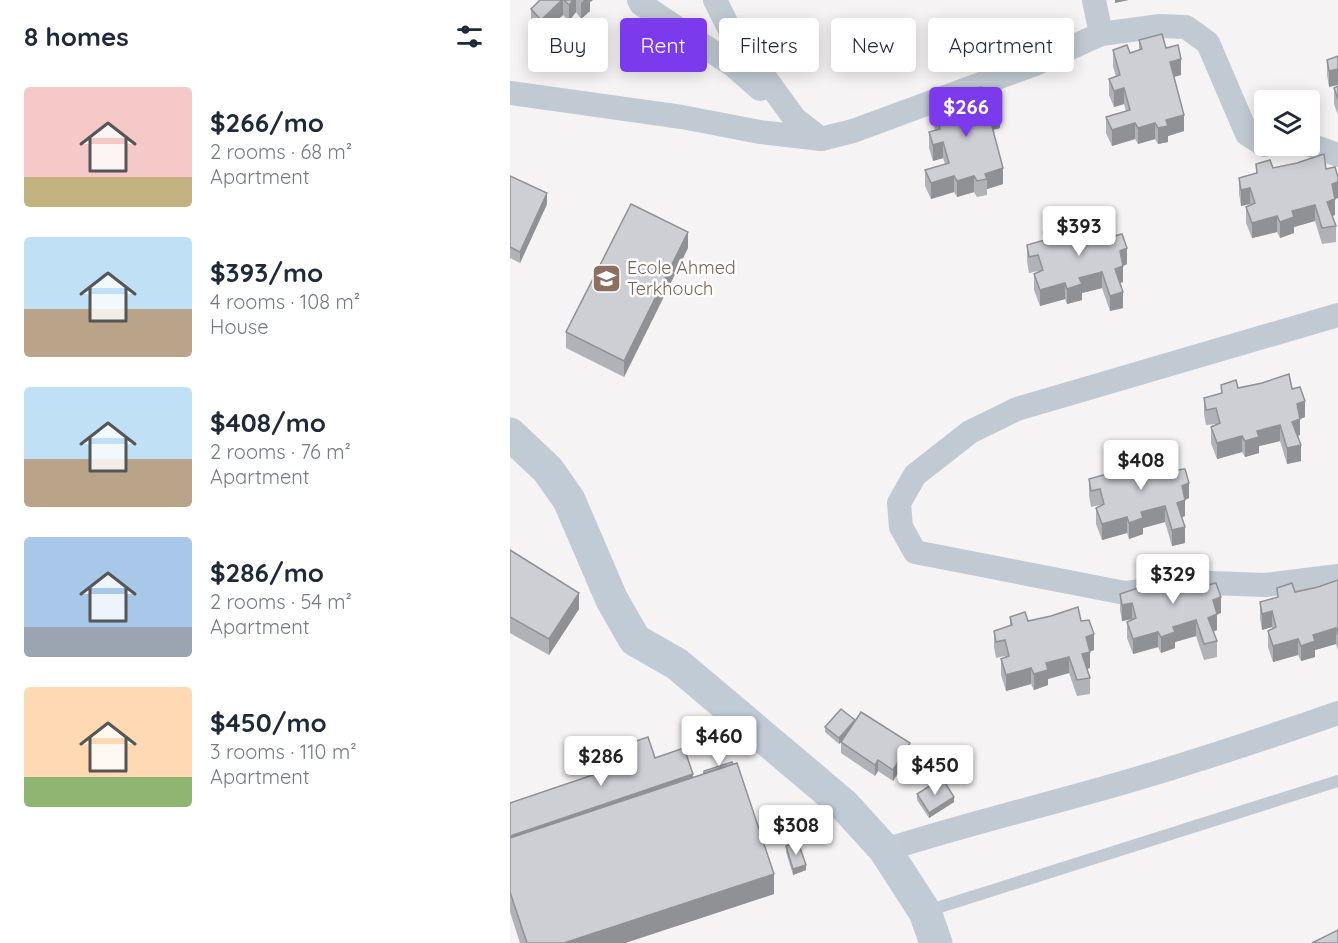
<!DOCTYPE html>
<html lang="en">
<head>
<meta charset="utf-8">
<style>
	body { margin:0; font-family:Quicksand,sans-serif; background:#f6f6f7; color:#1f2937; height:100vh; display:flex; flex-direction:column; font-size:22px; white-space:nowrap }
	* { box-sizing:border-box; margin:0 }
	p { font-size:20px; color:#747a83 }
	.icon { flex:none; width:33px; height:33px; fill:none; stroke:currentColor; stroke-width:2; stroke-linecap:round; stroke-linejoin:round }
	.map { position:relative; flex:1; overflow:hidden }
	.panel { display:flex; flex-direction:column; background:#fff; width:510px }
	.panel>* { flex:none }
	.guide { position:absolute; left:18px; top:18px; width:570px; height:54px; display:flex; gap:12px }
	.tools { position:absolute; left:744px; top:90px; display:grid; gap:12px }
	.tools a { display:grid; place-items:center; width:66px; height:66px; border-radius:6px; background:#fff; box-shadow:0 3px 15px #0003; font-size:30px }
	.price { position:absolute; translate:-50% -51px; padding:0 14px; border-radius:6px; background:#fff; color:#222; font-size:20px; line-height:39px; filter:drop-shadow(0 2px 3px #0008) }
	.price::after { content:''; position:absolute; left:50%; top:36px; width:18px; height:14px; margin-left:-9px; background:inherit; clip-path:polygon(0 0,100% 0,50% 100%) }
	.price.active { background:#7c3aed; color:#fff }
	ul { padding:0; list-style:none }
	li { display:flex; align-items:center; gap:18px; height:150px; padding:0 24px }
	li span { display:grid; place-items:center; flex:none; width:168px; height:120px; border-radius:6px; color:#555 }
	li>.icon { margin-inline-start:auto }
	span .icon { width:72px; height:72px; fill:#fffc; stroke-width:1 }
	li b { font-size:26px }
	h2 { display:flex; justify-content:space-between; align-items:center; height:72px; padding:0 24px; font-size:26px }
	.tag { padding:0 21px; border-radius:6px; background:#fff; box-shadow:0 3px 15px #0003; font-size:21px; line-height:54px }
	.tag.active { background:#7c3aed; color:#fff }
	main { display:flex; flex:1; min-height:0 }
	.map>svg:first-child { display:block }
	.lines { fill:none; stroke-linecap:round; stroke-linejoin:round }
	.lane { stroke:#c1cad2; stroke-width:12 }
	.street { stroke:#c1cad2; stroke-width:24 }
	.secondary { stroke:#c1cbd6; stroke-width:33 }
	.wall { fill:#b0b2b7 }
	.shaded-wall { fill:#909195 }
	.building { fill:#cdcfd5; stroke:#909195; stroke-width:1.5 }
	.labels { text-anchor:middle; stroke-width:5; stroke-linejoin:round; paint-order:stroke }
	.education-label { font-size:18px; fill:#785e54; stroke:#fff; text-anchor:start }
</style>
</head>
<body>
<main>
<section class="panel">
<h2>8 homes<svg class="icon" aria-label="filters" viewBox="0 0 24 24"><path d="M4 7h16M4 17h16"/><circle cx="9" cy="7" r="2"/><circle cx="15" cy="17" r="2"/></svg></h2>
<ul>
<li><span style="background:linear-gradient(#f6c9c9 75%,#c2b280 0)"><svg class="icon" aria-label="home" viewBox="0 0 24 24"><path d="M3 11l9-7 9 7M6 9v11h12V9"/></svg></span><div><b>$266/mo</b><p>2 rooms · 68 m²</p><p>Apartment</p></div></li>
<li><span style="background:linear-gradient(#bfe0f5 60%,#b9a48a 0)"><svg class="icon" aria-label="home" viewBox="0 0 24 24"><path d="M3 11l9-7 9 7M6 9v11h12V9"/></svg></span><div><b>$393/mo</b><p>4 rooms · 108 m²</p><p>House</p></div></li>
<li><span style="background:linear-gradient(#bfe0f5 60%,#b9a48a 0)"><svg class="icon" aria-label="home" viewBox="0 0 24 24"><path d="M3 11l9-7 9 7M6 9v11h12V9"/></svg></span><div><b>$408/mo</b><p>2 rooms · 76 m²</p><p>Apartment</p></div></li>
<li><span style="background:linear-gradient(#a9c7e8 75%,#9aa5b1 0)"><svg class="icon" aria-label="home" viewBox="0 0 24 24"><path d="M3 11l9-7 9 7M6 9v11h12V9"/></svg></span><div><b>$286/mo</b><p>2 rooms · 54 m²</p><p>Apartment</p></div></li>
<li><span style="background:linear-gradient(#ffd9b3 75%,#8fb573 0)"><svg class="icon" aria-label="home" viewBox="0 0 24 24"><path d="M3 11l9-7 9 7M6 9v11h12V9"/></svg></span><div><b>$450/mo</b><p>3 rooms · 110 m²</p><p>Apartment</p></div></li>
</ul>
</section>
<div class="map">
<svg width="828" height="943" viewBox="0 0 828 943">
	<rect width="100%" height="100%" fill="#f5f3f3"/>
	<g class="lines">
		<polyline class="lane" points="417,911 828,781"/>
		<g class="street">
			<polyline points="129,0 131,4 224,66 250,89"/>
			<polyline points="584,0 591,34"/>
			<polyline points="0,93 172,117 250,132 311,139 285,119 219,28 205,0"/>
			<polyline points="311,139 343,131 525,64 591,34 650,26 676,27 698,43 737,134 754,145"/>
			<polyline points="800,145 828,155"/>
			<polyline points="828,315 507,409 460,432 405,475 389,503 391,527 405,552 615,593 701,583 755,585 828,576"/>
			<path d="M 375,850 C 459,823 545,803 629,778 C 696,758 762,736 828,713"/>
		</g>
		<polyline class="secondary" points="0,434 38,470 59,500 102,600 125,640 167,664 334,805 375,850 415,912 426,943"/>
	</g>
	<g class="wall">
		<polygon points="30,0 83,0 80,2 80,11 71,19 66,12 59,21 53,15 31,36 21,25 21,9"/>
		<polygon points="629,40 656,48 671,75 663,77 674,131 658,136 658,142 648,144 645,139 628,144 625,139 602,146 596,133 596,117 616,111 614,104 604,107 599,95 599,79 606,77 603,66 603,50 620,53 629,50"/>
		<polygon points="828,56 819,87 817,75 817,60"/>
		<polygon points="828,86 828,115 824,104 824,88"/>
		<polygon points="449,94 476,102 490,128 483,130 493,184 477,189 477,195 467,197 464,192 447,197 444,192 421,199 415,186 415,170 435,164 433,158 423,161 419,148 419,132 425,130 422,119 422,103 439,107 449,103"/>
		<polygon points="746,164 763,168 816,169 828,177 828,198 825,199 825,215 822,216 826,226 826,242 812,244 805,221 784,227 784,233 770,238 767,232 742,238 736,223 736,207 740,205 740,204 731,206 729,194 729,178 746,173"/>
		<polygon points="0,176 37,204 10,263 0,258"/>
		<polygon points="533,232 551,235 604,236 617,264 613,266 613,282 610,283 613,308 600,311 592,288 572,293 572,300 557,304 555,299 530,306 524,290 524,274 528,272 528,271 519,273 517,261 517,245 533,240"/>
		<polygon points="178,248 114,377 56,348 56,332"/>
		<polygon points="711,385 728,388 782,389 795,417 790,419 790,435 787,436 791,461 777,464 770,441 749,446 749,453 735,457 732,452 707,459 701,443 701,427 706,425 706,424 696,425 694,414 694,398 711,393"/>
		<polygon points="595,466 613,469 666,470 679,498 675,500 675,516 672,517 675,543 662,546 655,522 633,528 633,534 619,539 617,533 592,540 586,524 586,508 590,506 590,505 581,507 579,495 579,479 595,475"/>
		<polygon points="0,550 69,609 39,655 0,633"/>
		<polygon points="627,580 644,583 698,585 711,613 707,614 707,630 703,632 707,641 707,657 694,660 686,636 665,642 665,648 651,653 648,647 623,654 617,638 617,622 622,620 622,619 612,621 610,610 610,594 627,589"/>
		<polygon points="828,580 828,651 826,644 805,650 805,657 791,661 788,655 763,662 758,647 758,631 762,629 762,627 752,630 750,618 750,602 767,597 767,588 785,592 808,587"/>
		<polygon points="500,617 518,621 571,621 584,650 580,651 580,668 577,669 580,678 580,694 567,696 559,673 538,679 538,685 524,690 521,684 496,691 491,675 491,659 495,657 495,656 486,658 484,647 484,631 500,626"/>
		<polygon points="345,721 400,754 383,781 368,771 365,776 331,753 331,742 329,744 315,732 315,727"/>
		<polygon points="112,746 145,758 183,777 194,774 194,771 264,894 115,943 10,943 0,912 0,803 113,765 112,761"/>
		<polygon points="407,794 444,802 419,818 407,800"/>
		<polygon points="276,846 296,870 283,875 276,852"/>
	</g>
	<g class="shaded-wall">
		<polygon points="52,0 53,0 53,15 31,36 31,20"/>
		<polygon points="63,0 66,0 66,12 59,21 59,5"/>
		<polygon points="74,0 83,0 80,2 80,11 71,19 71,3"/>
		<polygon points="605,0 619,0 605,3"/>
		<polygon points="671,59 671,75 660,78 660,62"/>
		<polygon points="828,69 828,85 819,87 819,71"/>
		<polygon points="614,88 614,104 604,107 604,91"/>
		<polygon points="490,112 490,128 479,131 479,115"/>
		<polygon points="674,115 674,131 658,136 658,142 648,144 648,128 656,120"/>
		<polygon points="625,123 625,139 602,146 602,130"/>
		<polygon points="645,123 645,139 628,144 628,128"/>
		<polygon points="433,142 433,158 423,161 423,145"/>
		<polygon points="493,168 493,184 477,189 477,179 475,174"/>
		<polygon points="444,176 444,192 421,199 421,183"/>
		<polygon points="464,176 464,192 447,197 447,181"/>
		<polygon points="828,182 828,198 822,200 822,184"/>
		<polygon points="740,188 740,204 731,206 731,190"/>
		<polygon points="37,193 37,204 10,263 10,252"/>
		<polygon points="825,199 825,215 817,218 817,202"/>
		<polygon points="805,205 805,221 784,227 784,233 770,238 770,222 782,211"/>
		<polygon points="767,216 767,232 742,238 742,223"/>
		<polygon points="178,232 178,248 114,377 114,361"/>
		<polygon points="617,248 617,264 611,267 613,266 613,282 605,285 605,269 610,251"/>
		<polygon points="592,272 592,288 572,293 572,300 557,304 557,289 569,278"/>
		<polygon points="555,283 555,299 530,306 530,290"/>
		<polygon points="613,292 613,308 600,311 600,296"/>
		<polygon points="795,401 795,417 788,420 790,419 790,435 782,438 782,422 787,404"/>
		<polygon points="770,425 770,441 749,446 749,453 735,457 735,441 747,431"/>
		<polygon points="732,436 732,452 707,459 707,443"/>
		<polygon points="791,445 791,461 777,464 777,448"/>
		<polygon points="679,483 679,498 672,501 675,500 675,516 667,519 667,503 672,486"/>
		<polygon points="655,506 655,522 633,528 633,534 619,539 619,523 631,512"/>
		<polygon points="617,517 617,533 592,540 592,524"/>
		<polygon points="675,527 675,543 662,546 662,530"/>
		<polygon points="69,593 69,609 39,655 39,639"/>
		<polygon points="711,597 711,613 703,616 703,600"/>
		<polygon points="622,603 622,619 612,621 612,605"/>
		<polygon points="762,611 762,627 752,630 752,614"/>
		<polygon points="707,614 707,630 698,633 698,618"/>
		<polygon points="686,620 686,636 665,642 665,648 651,653 651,637 663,627"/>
		<polygon points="826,628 826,644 805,650 805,657 791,661 791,646 803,635"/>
		<polygon points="648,632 648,647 623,654 623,639"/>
		<polygon points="584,634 584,650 576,653 576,637"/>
		<polygon points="788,639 788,655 763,662 763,646"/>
		<polygon points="580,652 580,668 572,670 572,654"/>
		<polygon points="559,657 559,673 538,679 538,685 524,690 524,674 536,663"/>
		<polygon points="521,668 521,684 496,691 496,675"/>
		<polygon points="345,720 345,726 329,744 329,738"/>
		<polygon points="400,743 400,754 383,781 383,770"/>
		<polygon points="368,760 368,771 365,776 365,765"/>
		<polygon points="183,774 183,790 0,852 0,836"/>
		<polygon points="444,797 444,802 419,818 419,813"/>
		<polygon points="296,865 296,870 283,875 283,869"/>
		<polygon points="264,874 264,894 115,943 54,943"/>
	</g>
	<g class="building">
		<polygon points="30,0 52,0 31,20 21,9"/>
		<polygon points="54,0 63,0 59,5"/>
		<polygon points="652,34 656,48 668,45 671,59 660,62 674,115 656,120 658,126 648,128 645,123 628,128 625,123 602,130 596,117 620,110 614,88 604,91 599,79 610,75 603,50 617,45 620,53 632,49 629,40"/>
		<polygon points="828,56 828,69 819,71 817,60"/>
		<polygon points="828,86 828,99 824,88"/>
		<polygon points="471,87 476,102 487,98 490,112 479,115 493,168 475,174 477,179 467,181 464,176 447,181 444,176 421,183 415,170 439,163 433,142 423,145 419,132 430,129 422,103 436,98 439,107 452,102 449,94"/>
		<polygon points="814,154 816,169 825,167 828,177 828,182 822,184 825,199 817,202 826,226 812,228 805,205 782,211 784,217 770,222 767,216 742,223 736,207 745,203 740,188 731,190 729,178 747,173 746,164 760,160 763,168 787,163"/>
		<polygon points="0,176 37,193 10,252 0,247"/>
		<polygon points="121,204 178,232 114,361 56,332"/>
		<polygon points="601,221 604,236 612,234 617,248 610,251 613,266 605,269 613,292 600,296 592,272 569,278 572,284 557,289 555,283 530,290 524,274 533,270 528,255 519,257 517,245 535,240 533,232 548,227 551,235 574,230"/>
		<polygon points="779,374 782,389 790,387 795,401 787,404 790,419 782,422 791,445 777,448 770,425 747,431 749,437 735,441 732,436 707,443 701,427 710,423 706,408 696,410 694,398 712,393 711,385 726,380 728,388 752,383"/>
		<polygon points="663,455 666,470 675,469 679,483 672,486 675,500 667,503 675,527 662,530 655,506 631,512 633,518 619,523 617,517 592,524 586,508 594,504 590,489 581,491 579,479 597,474 595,466 610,461 613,469 636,465"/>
		<polygon points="0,550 69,593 39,639 0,617"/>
		<polygon points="695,569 698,585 706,583 711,597 703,600 707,614 698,618 707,641 694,644 686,620 663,627 665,632 651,637 648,632 623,639 617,622 626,618 622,603 612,605 610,594 628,588 627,580 642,575 644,583 668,579"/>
		<polygon points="828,580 828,635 826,628 803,635 805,641 791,646 788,639 763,646 758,631 766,627 762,611 752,614 750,602 768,597 767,588 782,583 785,592 808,587"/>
		<polygon points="568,607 571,621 579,620 584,634 576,637 580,652 572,654 580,678 567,680 559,657 536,663 538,670 524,674 521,668 496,675 491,659 499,656 495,640 486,642 484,631 502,625 500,617 515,612 518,621 541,616"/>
		<polygon points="331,709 345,720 329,738 315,727"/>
		<polygon points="351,712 400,743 383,770 368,760 365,765 331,742"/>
		<polygon points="138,737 145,758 174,748 183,774 0,836 0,803 118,763 112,746"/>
		<polygon points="222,762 223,764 194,773 194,771"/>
		<polygon points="227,763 264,874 54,943 17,943 0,892 0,838"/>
		<polygon points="432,778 444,797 419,813 407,794"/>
		<polygon points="288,842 296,865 283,869 276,846"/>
		<polygon points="828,930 828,943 802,943"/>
	</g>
	<defs>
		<symbol id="school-square" viewBox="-11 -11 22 22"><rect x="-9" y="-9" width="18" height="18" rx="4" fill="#8d6e63" stroke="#fff"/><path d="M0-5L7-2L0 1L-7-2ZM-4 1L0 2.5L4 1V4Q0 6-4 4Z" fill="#fff"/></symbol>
	</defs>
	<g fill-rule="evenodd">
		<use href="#school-square" x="80" y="262" width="33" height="33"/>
	</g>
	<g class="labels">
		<g class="education-label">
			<text x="117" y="274">Ecole Ahmed<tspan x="117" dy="21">Terkhouch</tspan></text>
		</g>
	</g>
</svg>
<div class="tools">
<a><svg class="icon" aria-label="layers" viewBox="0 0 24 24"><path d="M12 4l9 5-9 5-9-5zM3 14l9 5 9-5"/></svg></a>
</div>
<b class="price active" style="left:456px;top:138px">$266</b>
<b class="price" style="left:569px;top:257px">$393</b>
<b class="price" style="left:631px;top:491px">$408</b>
<b class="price" style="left:663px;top:605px">$329</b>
<b class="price" style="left:209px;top:767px">$460</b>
<b class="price" style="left:91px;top:787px">$286</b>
<b class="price" style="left:425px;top:796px">$450</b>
<b class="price" style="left:286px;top:856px">$308</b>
<div class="guide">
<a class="tag">Buy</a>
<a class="tag active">Rent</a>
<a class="tag">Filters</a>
<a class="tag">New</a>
<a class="tag">Apartment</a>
</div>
</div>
</main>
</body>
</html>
